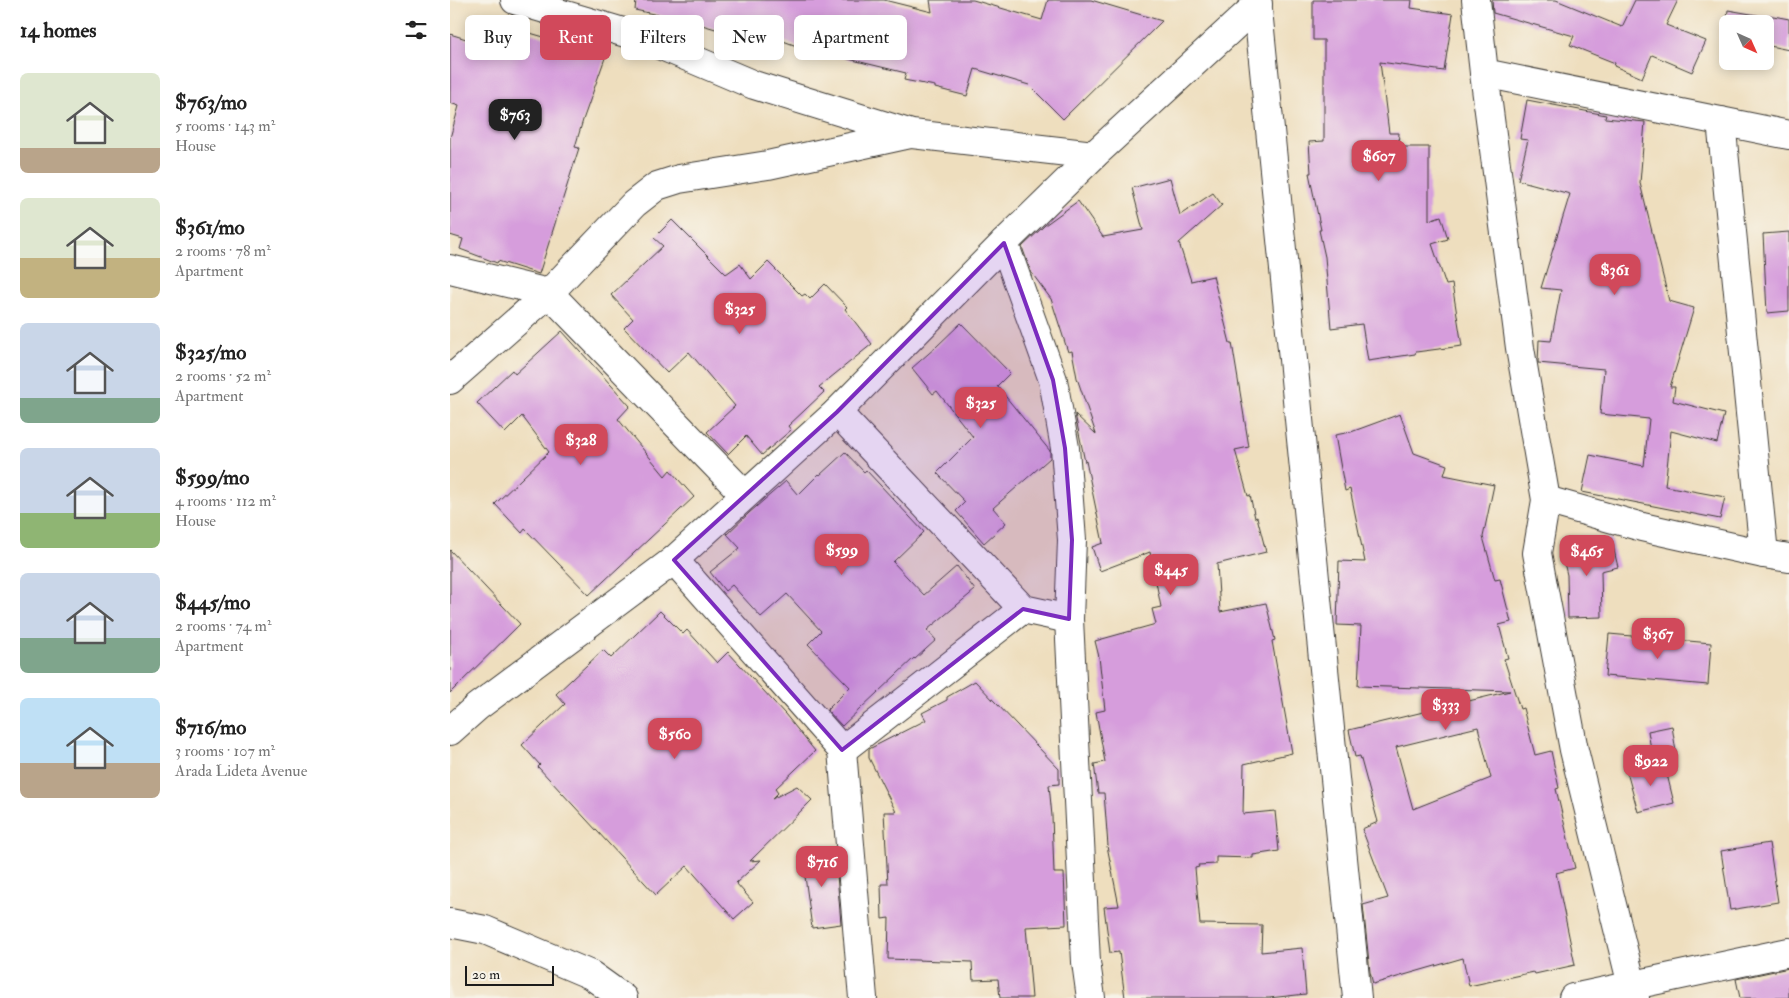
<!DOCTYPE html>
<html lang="en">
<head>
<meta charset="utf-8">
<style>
	body { margin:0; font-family:"IM FELL Double Pica",serif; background:#f6f6f6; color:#222; height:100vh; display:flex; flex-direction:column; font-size:19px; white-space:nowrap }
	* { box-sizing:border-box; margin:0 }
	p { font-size:16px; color:#767676 }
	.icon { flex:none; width:28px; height:28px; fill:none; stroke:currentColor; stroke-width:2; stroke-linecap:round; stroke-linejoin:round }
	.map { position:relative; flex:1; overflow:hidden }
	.sheet { display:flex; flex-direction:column; background:#fff; width:450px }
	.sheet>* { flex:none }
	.top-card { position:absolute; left:15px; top:15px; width:475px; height:45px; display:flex; gap:10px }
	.needle { width:32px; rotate:135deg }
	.buttons { position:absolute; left:1269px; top:15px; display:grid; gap:10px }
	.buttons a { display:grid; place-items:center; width:55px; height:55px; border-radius:8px; background:#fff; box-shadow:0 2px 12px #0003; font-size:25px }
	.scale { position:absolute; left:15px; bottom:12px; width:89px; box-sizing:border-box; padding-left:5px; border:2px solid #1c1c1c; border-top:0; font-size:14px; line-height:18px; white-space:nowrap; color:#1c1c1c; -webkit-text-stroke:4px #f7f3e8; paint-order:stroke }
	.price { position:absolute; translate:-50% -42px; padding:0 11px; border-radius:10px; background:#d1495b; color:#fff; font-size:16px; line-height:32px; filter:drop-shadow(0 1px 2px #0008) }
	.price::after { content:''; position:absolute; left:50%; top:30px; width:15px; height:11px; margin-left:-8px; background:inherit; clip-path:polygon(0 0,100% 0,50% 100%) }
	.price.active { background:#222; color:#fff }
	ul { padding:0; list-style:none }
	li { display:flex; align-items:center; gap:15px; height:125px; padding:0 20px }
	li span { display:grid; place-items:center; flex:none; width:140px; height:100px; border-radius:8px; color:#555 }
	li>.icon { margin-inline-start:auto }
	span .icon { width:60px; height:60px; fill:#fffc; stroke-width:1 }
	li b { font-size:21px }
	h2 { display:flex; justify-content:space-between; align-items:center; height:60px; padding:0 20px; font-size:21px }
	.tag { padding:0 18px; border-radius:8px; background:#fff; box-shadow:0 2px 12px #0003; font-size:18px; line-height:45px }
	.tag.active { background:#d1495b; color:#fff }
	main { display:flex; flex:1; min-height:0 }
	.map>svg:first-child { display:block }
	.building { fill:#d69ddc; fill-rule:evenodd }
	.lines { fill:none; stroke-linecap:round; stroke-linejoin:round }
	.street-casing { stroke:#3c3934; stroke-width:30 }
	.secondary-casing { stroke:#3c3934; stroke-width:30 }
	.highway-casing { stroke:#3c3934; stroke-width:30 }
	.street { stroke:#fff; stroke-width:28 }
	.secondary { stroke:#fff; stroke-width:28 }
	.highway { stroke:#fff; stroke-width:28 }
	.marked { fill:#7b2cbf; fill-opacity:0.2; stroke:#7b2cbf; stroke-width:4; stroke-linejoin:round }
</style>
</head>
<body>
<main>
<section class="sheet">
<h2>14 homes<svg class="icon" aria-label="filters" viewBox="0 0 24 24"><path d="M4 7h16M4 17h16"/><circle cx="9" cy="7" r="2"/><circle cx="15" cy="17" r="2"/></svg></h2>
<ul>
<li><span style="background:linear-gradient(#dfe7d0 75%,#b9a48a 0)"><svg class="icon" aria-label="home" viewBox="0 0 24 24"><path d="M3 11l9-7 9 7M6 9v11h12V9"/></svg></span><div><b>$763/mo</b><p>5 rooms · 143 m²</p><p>House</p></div></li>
<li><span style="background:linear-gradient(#dfe7d0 60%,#c2b280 0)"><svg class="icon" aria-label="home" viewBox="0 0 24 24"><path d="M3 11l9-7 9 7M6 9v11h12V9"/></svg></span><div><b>$361/mo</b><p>2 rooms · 78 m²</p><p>Apartment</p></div></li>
<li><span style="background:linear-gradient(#c9d6e8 75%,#7fa58c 0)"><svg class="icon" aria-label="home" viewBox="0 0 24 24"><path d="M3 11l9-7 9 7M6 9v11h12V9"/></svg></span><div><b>$325/mo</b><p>2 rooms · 52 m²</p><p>Apartment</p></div></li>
<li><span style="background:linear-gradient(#c9d6e8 65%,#8fb573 0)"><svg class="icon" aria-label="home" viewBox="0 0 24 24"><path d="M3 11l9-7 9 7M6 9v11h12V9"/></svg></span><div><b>$599/mo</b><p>4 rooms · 112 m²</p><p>House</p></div></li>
<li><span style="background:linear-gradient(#c9d6e8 65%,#7fa58c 0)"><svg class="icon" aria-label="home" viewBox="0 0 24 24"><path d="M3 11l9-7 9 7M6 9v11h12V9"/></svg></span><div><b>$445/mo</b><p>2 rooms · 74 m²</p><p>Apartment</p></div></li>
<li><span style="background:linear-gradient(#bfe0f5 65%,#b9a48a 0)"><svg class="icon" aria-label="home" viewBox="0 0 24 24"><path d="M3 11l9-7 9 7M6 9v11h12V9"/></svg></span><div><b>$716/mo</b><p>3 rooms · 107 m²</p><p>Arada Lideta Avenue</p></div></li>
</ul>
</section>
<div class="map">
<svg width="1339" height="998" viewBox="0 0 1339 998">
	<rect width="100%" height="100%" fill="#f7f3e8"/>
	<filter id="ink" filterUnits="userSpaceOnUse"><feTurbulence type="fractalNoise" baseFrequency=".02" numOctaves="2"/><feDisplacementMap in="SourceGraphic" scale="10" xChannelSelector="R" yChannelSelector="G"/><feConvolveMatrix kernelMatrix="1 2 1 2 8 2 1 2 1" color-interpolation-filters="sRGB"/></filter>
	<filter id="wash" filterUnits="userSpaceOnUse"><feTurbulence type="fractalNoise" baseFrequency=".0096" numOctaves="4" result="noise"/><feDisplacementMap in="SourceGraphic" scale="20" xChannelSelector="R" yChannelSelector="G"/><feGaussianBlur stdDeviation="1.12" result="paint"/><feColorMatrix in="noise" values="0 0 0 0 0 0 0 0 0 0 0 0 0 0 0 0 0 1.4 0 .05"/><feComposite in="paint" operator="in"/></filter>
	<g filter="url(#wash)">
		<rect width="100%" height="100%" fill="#eedebe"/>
		<g id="blocks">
			<g class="building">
				<polygon points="186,0 434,0 482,12 480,0 523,0 592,20 598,0 641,0 712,21 613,119 579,85 525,69 517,96 485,88 485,86 454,80 456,73 386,56 385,58 355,49 303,30 300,39 245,23 185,10"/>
				<polygon points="863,0 962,0 961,8 1003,14 994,71 930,62 939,133 949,133 948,147 979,147 979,220 991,216 998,239 982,244 996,285 1002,284 1012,346 966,352 965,354 918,361 912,324 881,328 875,257 869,230 871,230 859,173 861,173 859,142 874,141 874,40 863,40"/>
				<polygon points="1042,0 1106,0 1172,27 1185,0 1228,0 1216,25 1256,41 1242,72 1202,55 1192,78 1164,66 1165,63 1120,45 1124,36 1043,13"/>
				<polygon points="1278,10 1318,17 1318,15 1339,19 1339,50 1315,45 1315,24 1278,24 1278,38 1274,38"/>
				<polygon points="49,24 111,42 155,58 133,120 125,147 129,148 89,274 48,261 47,263 10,249 13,239 0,235 0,138 9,106 0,103 0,34 42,47"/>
				<polygon points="1077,100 1156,115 1155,118 1195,122 1190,183 1219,301 1244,308 1220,387 1225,387 1223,401 1274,414 1267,443 1221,431 1215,486 1275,497 1270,519 1132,492 1140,455 1194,466 1199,419 1150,414 1154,369 1088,363 1089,340 1101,341 1111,290 1091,288 1120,194 1068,180 1078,140 1070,139"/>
				<polygon points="720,178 730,215 763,193 772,205 729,243 741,281 763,276 780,343 782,343 799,447 785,450 798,496 800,495 805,518 807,517 816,552 767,564 770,612 816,603 825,640 822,641 842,753 794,764 793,814 825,811 829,851 803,855 803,858 766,857 766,864 748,865 749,867 745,868 750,924 812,925 811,952 852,948 856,994 819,998 675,998 669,952 660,953 654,907 669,906 657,846 658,846 654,793 648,793 644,764 655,762 646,712 655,710 649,657 645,641 706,624 702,609 711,607 700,552 650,571 642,547 653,543 636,461 635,462 625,414 646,434 627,378 622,351 618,352 601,299 581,272 572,247 595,225 628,201 653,237 693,230 682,188"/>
				<polygon points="222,220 276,274 290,264 301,279 318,262 352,296 355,294 360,299 375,284 397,307 395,309 422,344 369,387 374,392 338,426 341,430 312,455 296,436 278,454 257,432 285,406 239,352 217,373 174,328 183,319 161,295 213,246 204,238"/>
				<polygon points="1339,232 1339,311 1317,313 1313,234"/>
				<polygon points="511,323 560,373 547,386 600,451 600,458 543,508 556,523 534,543 506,511 515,502 487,473 523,437 487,391 483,394 462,368 486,347"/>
				<polygon points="112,331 180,406 168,419 215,476 220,470 244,497 139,595 75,529 72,533 45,504 99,452 72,416 55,433 27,403 62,370 65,374"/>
				<path d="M 950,414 L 964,453 L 997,465 L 994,475 L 1044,485 L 1033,537 L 1045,580 L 1050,579 L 1061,622 L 1049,625 L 1058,658 L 1054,659 L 1070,709 L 1073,708 L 1085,755 L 1101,751 L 1109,788 L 1106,789 L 1125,868 L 1106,873 L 1125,965 L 1085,974 L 1084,972 L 1019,986 L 1013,958 L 923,984 L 920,972 L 913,905 L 938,898 L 912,829 L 928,822 L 910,756 L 905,757 L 899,730 L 1060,691 L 908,686 L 911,626 L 887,625 L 889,561 L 915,562 L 900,489 L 895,491 L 885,435 L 901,432 ZM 1028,727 L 1041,778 L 963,809 L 946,747 Z"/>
				<polygon points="395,452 414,472 416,470 474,532 443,562 474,595 507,566 525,590 477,630 486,640 465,659 464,658 392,726 377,710 400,687 358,644 371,631 337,594 311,617 282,585 275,591 260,572 290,548 277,534 299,513 336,481 348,495 369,474 370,475"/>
				<polygon points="1161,538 1168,567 1151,571 1152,617 1118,618 1117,575 1111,550"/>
				<polygon points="0,550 70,624 0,693"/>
				<polygon points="210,611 233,634 237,630 267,663 278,652 335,714 365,751 325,789 328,793 322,799 347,786 362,800 300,861 311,860 286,883 303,902 284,919 237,866 206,895 88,767 90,765 72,745 115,704 106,694 153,650 161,658"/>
				<polygon points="1159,634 1261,643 1258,685 1155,676"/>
				<polygon points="525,681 609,769 609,784 599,785 602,816 604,873 614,873 616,925 576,927 582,998 550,998 548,979 523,980 522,962 438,959 439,918 432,919 431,884 438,884 434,812 446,812 419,758 419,749 476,720 472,713 497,700 497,697"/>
				<polygon points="1222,726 1226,752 1202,756 1198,731"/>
				<polygon points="1214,762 1224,803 1188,812 1177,772"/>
				<polygon points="1319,843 1328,902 1280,910 1271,851"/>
				<polygon points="385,850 391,924 362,928 352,854"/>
				<polygon points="1339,968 1339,998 1290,998 1286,979"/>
			</g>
		</g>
	</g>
	<g filter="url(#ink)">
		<use href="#blocks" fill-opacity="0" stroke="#3c3934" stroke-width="1"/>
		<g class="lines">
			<defs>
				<g id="street">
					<polyline points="65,0 193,38 304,85 462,134 644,155"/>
					<polyline points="1026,0 1034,73 1339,135"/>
					<polyline points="1034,73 1070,348 1096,500 1087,553 1124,750 1185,998"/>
					<polyline points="554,243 603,380 615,448 622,540 619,619 636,962 641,998"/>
					<polyline points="0,269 99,293 294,494"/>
					<polyline points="0,380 99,293 184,204 207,186 229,179 318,165 460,134"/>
					<polyline points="387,412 573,609 619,619"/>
					<polyline points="1096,500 1192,527 1314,554 1271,121"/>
					<polyline points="1314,554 1339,558"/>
					<polyline points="224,560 392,750 413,998"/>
					<polyline points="0,731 27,707 224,560 387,412 554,243 644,155 808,4"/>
					<polyline points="392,750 573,609"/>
					<polyline points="1123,998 1339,952"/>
				</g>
				<polyline id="secondary" points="807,0 907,998"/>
				<polyline id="highway" points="0,923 35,930 141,975 173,998"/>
			</defs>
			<use href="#street" class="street-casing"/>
			<use href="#secondary" class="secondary-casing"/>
			<use href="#highway" class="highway-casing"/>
			<use href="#street" class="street"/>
			<use href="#secondary" class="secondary"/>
			<use href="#highway" class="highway"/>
		</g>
	</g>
	<path class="marked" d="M 554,243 L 603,380 L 615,448 L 622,540 L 619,619 L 573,609 L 392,750 L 224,560 L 387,412 Z"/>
</svg>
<div class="buttons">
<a><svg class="needle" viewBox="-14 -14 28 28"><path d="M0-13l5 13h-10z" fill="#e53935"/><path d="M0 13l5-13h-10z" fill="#767676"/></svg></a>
</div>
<div class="scale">20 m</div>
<b class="price active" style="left:65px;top:141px">$763</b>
<b class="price" style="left:929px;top:182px">$607</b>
<b class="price" style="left:1165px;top:296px">$361</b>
<b class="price" style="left:290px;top:335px">$325</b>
<b class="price" style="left:531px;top:429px">$325</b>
<b class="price" style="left:131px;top:466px">$328</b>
<b class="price" style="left:392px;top:576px">$599</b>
<b class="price" style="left:1137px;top:577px">$465</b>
<b class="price" style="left:721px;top:596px">$445</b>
<b class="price" style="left:1208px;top:660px">$367</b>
<b class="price" style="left:996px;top:731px">$333</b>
<b class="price" style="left:225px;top:760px">$560</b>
<b class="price" style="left:1201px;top:787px">$922</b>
<b class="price" style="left:372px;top:888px">$716</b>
<div class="top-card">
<a class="tag">Buy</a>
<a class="tag active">Rent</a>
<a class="tag">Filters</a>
<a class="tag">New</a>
<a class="tag">Apartment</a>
</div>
</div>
</main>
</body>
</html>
